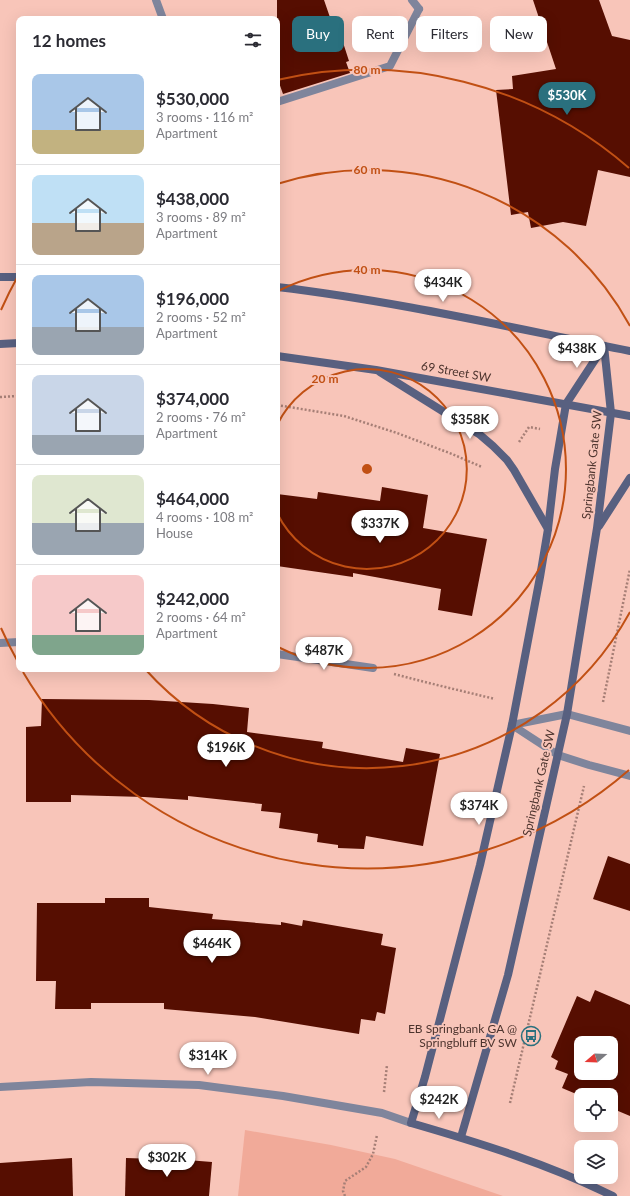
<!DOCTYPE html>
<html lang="en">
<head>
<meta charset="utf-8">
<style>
	body { margin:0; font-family:Lato,sans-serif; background:#f2f2f3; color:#2b2b33; height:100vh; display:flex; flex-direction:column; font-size:15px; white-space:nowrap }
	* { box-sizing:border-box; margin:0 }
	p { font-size:13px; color:#7c7c81 }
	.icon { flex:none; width:22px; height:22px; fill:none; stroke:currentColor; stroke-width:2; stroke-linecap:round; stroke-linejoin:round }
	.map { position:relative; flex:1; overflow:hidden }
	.side { position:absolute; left:16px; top:16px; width:264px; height:656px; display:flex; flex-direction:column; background:#fff; border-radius:8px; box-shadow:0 4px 16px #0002 }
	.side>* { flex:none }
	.guide { position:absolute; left:292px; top:16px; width:278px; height:36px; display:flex; gap:8px }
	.needle { width:26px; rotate:251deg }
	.fabs { position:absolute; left:574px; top:1036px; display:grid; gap:8px }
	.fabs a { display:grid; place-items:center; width:44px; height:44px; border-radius:8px; background:#fff; box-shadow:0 4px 16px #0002; font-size:20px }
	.price { position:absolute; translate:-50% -34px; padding:0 9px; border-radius:14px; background:#fff; color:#222; font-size:13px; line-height:26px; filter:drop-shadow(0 1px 2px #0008) }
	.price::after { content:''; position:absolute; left:50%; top:24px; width:12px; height:9px; margin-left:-6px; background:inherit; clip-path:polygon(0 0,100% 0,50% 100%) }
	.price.active { background:#2a707e; color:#fff }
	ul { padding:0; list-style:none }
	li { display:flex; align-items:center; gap:12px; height:100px; padding:0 16px }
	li+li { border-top:1px solid #e1e1e2 }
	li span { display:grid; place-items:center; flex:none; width:112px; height:80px; border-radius:8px; color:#555 }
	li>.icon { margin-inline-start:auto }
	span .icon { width:48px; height:48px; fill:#fffc; stroke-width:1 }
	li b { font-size:17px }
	h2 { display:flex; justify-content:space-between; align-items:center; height:48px; padding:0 16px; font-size:17px }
	.pill { padding:0 14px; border-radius:8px; background:#fff; box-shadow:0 4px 16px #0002; font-size:14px; line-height:36px }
	.pill.active { background:#2a707e; color:#fff }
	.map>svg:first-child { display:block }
	.green { fill:#f1aa99 }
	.building { fill:#560e01; fill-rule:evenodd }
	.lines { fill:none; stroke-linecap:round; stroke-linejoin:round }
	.path { stroke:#a67f76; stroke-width:2.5; stroke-dasharray:2 2; stroke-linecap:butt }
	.lane { stroke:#7f859c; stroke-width:8 }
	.street { stroke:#7f859c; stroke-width:8 }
	.secondary { stroke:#586080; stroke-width:8 }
	.ring { fill:none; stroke:#c15014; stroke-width:2 }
	.labels { text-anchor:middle; stroke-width:4; stroke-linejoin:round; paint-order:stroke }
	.street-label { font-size:12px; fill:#4d342e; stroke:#f8c5b9 }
	.poi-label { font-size:12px; fill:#4d342e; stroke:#f8c5b9; text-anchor:end }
	.centre { fill:#c15014; stroke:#f8c5b9; stroke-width:2 }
	.ring-label { font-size:12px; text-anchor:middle; font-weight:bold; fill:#c15014; stroke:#f8c5b9; stroke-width:4; stroke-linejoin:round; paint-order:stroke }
</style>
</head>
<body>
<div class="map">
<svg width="630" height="1196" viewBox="0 0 630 1196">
	<rect width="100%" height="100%" fill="#f8c5b9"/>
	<polygon class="green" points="245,1130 331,1145 395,1159 503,1196 238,1196"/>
	<g class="building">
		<polygon points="277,0 324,0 334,29 338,27 349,61 346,62 350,73 283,94 277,77"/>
		<polygon points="533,0 599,0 612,36 630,40 630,177 598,170 586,226 563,222 531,228 528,212 511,215 496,90 513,89 512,76 556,69"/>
		<polygon points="382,487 428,495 423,528 487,539 472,616 438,610 441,589 353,573 353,577 277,566 277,494 317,499 318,492 380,501"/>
		<polygon points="42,699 149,700 213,704 249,708 247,732 323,742 322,748 403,762 406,748 440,754 423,846 366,836 364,849 338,848 338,845 317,842 318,834 279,828 281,813 261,811 262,804 188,796 188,800 144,797 71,795 71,802 26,802 26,727 41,726"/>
		<polygon points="608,856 630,864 630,911 593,899"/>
		<polygon points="105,898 149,898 149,907 213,914 212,919 281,925 281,922 302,926 303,920 383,934 381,945 396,948 385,1014 377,1012 375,1021 361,1019 359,1034 255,1017 164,1009 164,1003 91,1003 91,1009 55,1009 56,981 36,981 37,903 105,903"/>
		<path d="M 595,990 L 630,1005 L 630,1116 L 611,1108 L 611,1095 L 581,1095 L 581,1096 L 562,1088 L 568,1074 L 555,1069 L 558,1061 L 551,1057 L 577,996 L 590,1002 ZM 581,1043 L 611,1043 L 611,1073 L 581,1073 Z"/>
		<polygon points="72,1158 73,1196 0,1196 0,1163"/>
		<polygon points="126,1158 187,1160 212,1162 209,1196 125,1196"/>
	</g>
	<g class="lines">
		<g class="path">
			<polyline points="0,397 19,396"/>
			<polyline points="277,405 344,416 397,433 452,454 482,467"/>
			<polyline points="519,442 529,427 540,429"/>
			<polyline points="394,674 437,685 495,699"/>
			<polyline points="603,702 630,569"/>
			<polyline points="384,1092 387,1065"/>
			<polyline points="510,1103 584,786"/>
			<polyline points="345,1196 343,1191 345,1181 366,1167 373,1154 377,1135"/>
		</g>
		<g class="lane">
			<polyline points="156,0 163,19"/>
			<polyline points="277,102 390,66 419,9"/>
			<polyline points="512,725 558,755 589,765 630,776"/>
			<polyline points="512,725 567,714 630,731"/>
		</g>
		<g class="street">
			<polyline points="412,0 419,9"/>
			<polyline points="0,643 19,642"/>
			<polyline points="277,654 373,668"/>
			<polyline points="0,1087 91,1082 199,1085 283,1096 382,1113 411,1123"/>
		</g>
		<g class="secondary">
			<polyline points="0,277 19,277"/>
			<path d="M 277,287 C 396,301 512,328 630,351"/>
			<polyline points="0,344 19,343"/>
			<path d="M 604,346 L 566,404 L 555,469 L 548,529 L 540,577 L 512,725 L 480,865 L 425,1077 L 411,1123 C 480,1143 548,1164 613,1196"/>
			<polyline points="277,356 376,370 630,416"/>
			<polyline points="380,372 460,422 479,434 493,446 507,460 514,470 548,529"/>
			<polyline points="599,526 630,478"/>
			<polyline points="461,1137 508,975 567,714 597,528 611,413 604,346"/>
		</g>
	</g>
	<g class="ring">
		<path d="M277 425A100 100 0 1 1 277 513"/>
		<path d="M278 291A199 199 0 1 1 278 647"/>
		<path d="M630 612A299 299 0 0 1 145 669M277 184A299 299 0 0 1 630 326"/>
		<path d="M629 770A399 399 0 0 1 23 672M18 662A399 399 0 0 1 1 628M1 310A399 399 0 0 1 18 276M277 80A399 399 0 0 1 629 168"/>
	</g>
	<defs>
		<symbol id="bus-ring" viewBox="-11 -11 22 22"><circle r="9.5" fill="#f8c5b9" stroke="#2a707e" stroke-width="1.5"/><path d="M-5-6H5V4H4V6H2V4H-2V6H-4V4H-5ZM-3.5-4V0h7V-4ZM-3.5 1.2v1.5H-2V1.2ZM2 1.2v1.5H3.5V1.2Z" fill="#2a707e"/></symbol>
	</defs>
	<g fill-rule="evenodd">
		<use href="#bus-ring" x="520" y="1025" width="22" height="22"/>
	</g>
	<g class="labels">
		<g class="street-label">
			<text transform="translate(456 372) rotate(10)" y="4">69 Street SW</text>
			<text transform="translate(592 465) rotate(-84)" y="4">Springbank Gate SW</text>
			<text transform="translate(539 783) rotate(-77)" y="4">Springbank Gate SW</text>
		</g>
		<g class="poi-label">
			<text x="517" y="1033">EB Springbank GA @<tspan x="517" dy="14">Springbluff BV SW</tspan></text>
		</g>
	</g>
	<circle cx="367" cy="469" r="6" class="centre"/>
	<g class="ring-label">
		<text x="367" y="74">80 m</text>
		<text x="367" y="174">60 m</text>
		<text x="367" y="274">40 m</text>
		<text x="325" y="383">20 m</text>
	</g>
</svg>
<div class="fabs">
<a><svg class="needle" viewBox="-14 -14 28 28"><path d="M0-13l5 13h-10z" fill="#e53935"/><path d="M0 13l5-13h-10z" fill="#7c7c81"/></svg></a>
<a><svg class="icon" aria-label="locate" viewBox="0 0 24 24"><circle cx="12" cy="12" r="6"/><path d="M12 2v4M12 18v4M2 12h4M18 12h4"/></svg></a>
<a><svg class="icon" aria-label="layers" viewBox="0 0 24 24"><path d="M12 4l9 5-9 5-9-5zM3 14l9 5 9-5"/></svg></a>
</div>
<b class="price active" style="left:567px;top:116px">$530K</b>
<b class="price" style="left:443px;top:303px">$434K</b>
<b class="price" style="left:577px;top:369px">$438K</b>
<b class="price" style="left:470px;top:440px">$358K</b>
<b class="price" style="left:380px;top:544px">$337K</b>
<b class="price" style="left:324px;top:671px">$487K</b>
<b class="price" style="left:226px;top:768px">$196K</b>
<b class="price" style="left:479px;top:826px">$374K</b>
<b class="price" style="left:212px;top:964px">$464K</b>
<b class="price" style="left:208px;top:1076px">$314K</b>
<b class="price" style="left:439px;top:1120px">$242K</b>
<b class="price" style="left:167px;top:1178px">$302K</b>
<div class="guide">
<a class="pill active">Buy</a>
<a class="pill">Rent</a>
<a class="pill">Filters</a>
<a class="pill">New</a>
</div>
<section class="side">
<h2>12 homes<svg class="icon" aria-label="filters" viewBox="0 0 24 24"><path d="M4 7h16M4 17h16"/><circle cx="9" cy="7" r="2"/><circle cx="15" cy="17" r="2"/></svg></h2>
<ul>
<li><span style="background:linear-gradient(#a9c7e8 70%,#c2b280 0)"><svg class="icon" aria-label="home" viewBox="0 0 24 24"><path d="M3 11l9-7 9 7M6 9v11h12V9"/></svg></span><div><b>$530,000</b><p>3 rooms · 116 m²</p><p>Apartment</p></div></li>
<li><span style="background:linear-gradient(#bfe0f5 60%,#b9a48a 0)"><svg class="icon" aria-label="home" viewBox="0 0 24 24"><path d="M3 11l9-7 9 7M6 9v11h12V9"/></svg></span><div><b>$438,000</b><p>3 rooms · 89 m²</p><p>Apartment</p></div></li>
<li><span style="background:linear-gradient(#a9c7e8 65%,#9aa5b1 0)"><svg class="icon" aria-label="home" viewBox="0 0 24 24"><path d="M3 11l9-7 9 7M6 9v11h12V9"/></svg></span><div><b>$196,000</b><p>2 rooms · 52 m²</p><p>Apartment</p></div></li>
<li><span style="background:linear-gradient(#c9d6e8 75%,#9aa5b1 0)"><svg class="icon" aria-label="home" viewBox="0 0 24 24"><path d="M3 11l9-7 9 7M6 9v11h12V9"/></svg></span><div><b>$374,000</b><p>2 rooms · 76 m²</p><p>Apartment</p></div></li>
<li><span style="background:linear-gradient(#dfe7d0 60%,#9aa5b1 0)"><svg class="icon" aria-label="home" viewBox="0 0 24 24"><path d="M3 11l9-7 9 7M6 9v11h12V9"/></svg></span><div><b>$464,000</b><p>4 rooms · 108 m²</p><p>House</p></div></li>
<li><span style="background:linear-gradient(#f6c9c9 75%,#7fa58c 0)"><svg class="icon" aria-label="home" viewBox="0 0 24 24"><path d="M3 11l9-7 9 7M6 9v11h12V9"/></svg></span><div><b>$242,000</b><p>2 rooms · 64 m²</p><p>Apartment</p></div></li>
</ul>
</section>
</div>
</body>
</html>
